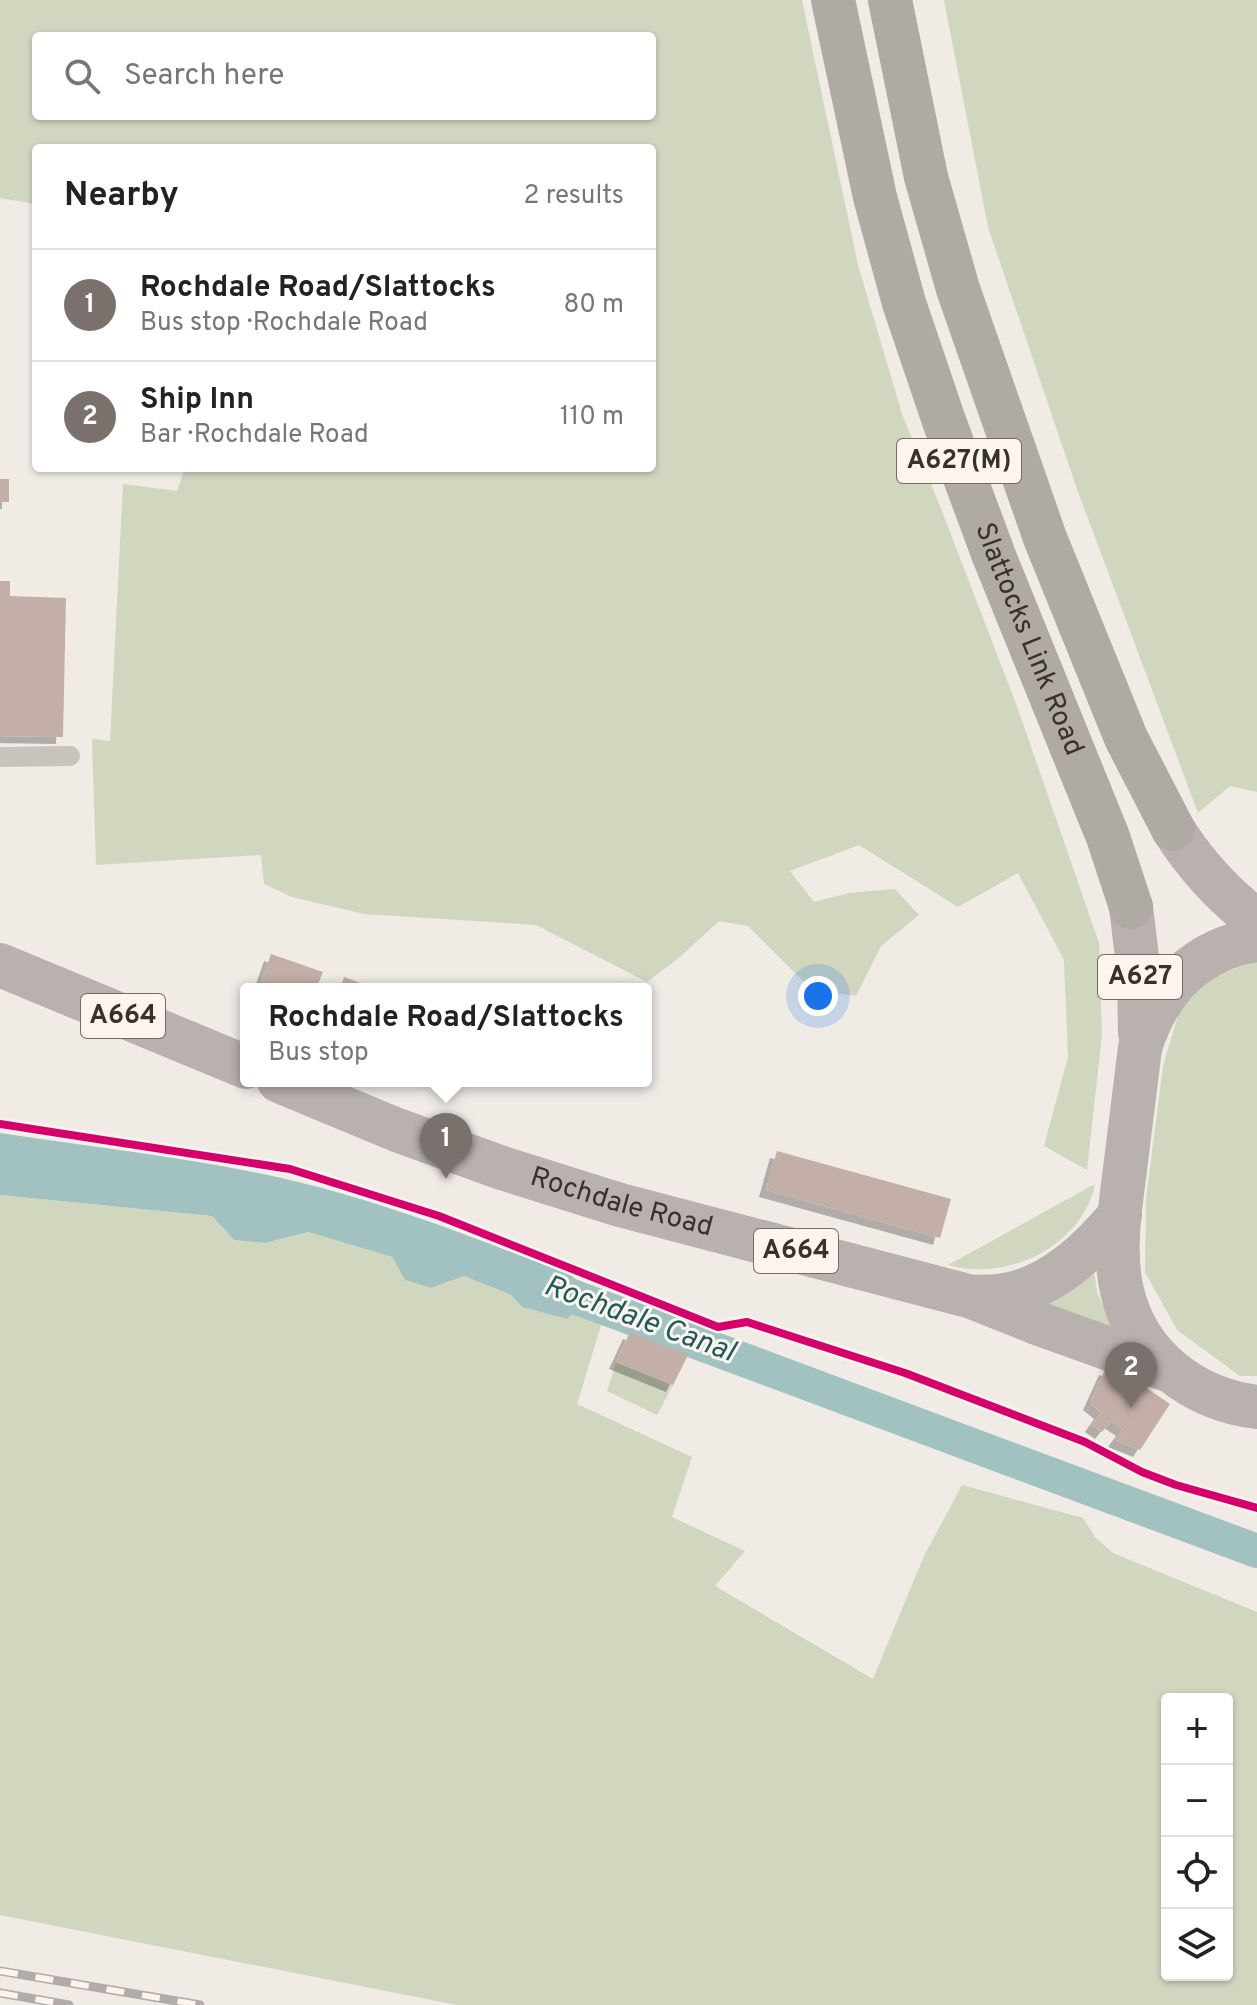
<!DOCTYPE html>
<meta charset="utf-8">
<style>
body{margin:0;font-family:Overpass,sans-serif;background:#f6f6f6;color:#222}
.controls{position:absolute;right:24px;bottom:24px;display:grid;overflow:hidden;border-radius:8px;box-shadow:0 2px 6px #0004}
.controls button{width:72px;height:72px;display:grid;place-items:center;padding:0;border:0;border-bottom:2px solid #e0e0e0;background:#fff;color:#222;font:40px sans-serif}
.you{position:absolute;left:818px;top:996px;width:28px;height:28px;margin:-20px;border:6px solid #fff;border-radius:50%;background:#1a73e8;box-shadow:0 0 0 12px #1a73e833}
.badge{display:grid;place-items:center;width:52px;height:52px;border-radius:50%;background:#7a716c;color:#fff;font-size:26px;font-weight:700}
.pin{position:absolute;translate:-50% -66px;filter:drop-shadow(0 2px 4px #0008)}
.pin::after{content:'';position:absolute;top:42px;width:28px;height:24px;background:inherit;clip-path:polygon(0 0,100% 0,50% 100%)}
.popup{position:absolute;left:240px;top:983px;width:412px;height:104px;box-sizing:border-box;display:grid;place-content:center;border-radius:8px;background:#fff;filter:drop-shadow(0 2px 6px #0005);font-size:26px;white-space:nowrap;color:#767676}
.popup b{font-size:30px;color:#222}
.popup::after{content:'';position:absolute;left:50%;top:100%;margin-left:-16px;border:16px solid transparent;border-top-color:#fff}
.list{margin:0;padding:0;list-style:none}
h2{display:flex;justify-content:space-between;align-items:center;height:104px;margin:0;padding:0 32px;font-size:34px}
h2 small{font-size:26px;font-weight:400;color:#767676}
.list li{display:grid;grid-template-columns:52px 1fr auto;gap:24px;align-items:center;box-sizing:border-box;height:112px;padding:0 32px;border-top:2px solid #e0e0e0}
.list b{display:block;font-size:30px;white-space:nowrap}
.list p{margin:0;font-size:26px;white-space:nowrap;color:#767676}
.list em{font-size:26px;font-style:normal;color:#767676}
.icon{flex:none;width:44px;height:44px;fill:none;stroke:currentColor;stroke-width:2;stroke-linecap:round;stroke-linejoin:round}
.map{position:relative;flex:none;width:1257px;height:2005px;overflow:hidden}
.search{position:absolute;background:#fff;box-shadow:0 2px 6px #0004;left:32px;top:32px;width:624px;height:88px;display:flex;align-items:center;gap:20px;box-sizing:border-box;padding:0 28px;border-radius:8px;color:#767676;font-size:30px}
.panel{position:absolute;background:#fff;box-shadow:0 2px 6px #0004;left:32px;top:144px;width:624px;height:328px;border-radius:8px}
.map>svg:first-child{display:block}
.green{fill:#d1d6bf;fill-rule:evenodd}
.water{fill:#a1c2c1}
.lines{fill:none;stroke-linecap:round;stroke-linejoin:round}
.canal{stroke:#a1c2c1;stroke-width:34}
.building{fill:#c3afa7;filter:url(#shadow)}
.service{stroke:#c9c3be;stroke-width:20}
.primary{stroke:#b8b1ad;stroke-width:44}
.motorway{stroke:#afaaa4;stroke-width:44}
.rail-casing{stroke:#b1aca8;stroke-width:9}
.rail{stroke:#fbf5ee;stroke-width:6;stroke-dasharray:18;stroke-linecap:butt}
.cycleway-casing{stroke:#fbf5ee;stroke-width:13}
.cycleway{stroke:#d6006c;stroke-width:8}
.labels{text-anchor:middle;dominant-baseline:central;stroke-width:6;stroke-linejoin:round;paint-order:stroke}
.shield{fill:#fbf5ee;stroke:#756b66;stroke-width:2}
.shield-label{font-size:26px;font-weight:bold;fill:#3b302b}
.street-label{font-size:28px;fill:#3b302b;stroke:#fbf5ee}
.water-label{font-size:30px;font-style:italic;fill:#1f5a5e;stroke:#fbf5ee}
</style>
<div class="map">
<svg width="1257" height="2005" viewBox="0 0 1257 2005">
<defs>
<filter id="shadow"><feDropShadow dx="-7" dy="7" stdDeviation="0" flood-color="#0004"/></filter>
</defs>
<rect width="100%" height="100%" fill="#f0ebe5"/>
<g class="green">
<path d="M 0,0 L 802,0 L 858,265 L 903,417 L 940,506 L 1018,709 L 1099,943 L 1102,1035 L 1087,1170 L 1044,1146 L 1068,1057 L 1064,960 L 1018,873 L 958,907 L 859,845 L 790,871 L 814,902 L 849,893 L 895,889 L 919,915 L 881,946 L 856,996 L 812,990 L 748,926 L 719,921 L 680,957 L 647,982 L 536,925 L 364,914 L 292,897 L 264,884 L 261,855 L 96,865 L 92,739 L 110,741 L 123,484 L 177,491 L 185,468 L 652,468 L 652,148 L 36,148 L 36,204 L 0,198 ZM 36,36 L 652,36 L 652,116 L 36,116 Z"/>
<polygon points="944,0 1257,0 1257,792 1230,786 1198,813 1077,489 988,227"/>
<polygon points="1257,961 1257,1376 1240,1376 1177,1330 1145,1272 1146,1199 1163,1066 1179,1012 1209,978"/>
<path d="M 1095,1184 C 1082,1247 1006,1282 948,1265 Z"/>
<path d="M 0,1195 L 212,1216 L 234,1240 L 265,1243 L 308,1232 L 392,1257 L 405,1280 L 431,1288 L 464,1276 L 511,1295 L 522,1307 L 567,1319 L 577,1310 L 603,1319 L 577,1404 L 692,1457 L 672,1517 L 745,1551 L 715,1586 L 873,1679 L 924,1556 L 962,1485 L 1083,1518 L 1095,1537 L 1113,1553 L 1257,1612 L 1257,2005 L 457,2005 L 0,1915 ZM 1167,1699 L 1227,1699 L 1227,1975 L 1167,1975 Z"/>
<polygon points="1093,1263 1097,1292 1112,1327 1032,1307"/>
<polygon points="616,1362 673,1385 657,1415 607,1391"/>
</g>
<path class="water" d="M 0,1133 C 106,1149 214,1160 318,1187 C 405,1210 488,1243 571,1275 L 590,1293 L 611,1299 L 603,1319 L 577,1310 L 567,1319 L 522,1307 L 511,1295 L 464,1276 L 431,1288 L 405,1280 L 392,1257 L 308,1232 L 265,1243 L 234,1240 L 212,1216 L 0,1195 Z"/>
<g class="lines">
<polyline class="canal" points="564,1293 1257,1551"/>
</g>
<g class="building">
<rect x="0" y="479" width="9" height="23"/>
<polygon points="0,581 10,581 10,596 66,598 63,737 0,736"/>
<polygon points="271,954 323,972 316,989 259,989"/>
<polygon points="344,977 377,989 340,989"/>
<polygon points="777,1151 951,1199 940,1238 766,1190"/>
<polygon points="630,1332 688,1355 673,1385 616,1362"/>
<polygon points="1106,1368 1127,1375 1170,1404 1140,1450 1115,1440 1123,1429 1111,1421 1102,1432 1092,1425 1101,1412 1090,1403"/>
</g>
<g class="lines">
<polyline class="service" points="0,757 70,756"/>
<g class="primary">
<path d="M 1173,829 C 1196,866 1222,894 1257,921"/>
<polyline points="1131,907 1139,974 1140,1033"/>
<path d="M 1257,940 C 1195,949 1158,990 1140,1048 C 1135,1088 1130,1129 1125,1169 C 1120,1209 1113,1252 1122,1291 C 1137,1357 1193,1399 1257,1407"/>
<polyline points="0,965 246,1067"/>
<path id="s1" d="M 279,1081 L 397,1130 L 502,1168 L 620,1205 L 972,1297 L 1037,1323 L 1168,1370"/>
<path d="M 972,1297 C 983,1296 994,1297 1004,1295 C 1052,1288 1090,1250 1120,1215"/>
</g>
<g class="motorway">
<path id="s2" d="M 833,0 L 875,197 L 904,303 L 944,421 L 994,556 L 1108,837 L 1131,907"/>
<polyline points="890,0 926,177 958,289 1045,538 1126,738 1173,829"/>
</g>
<defs>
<g id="rail">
<polyline points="0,1971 200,2005"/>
<polyline points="0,1993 69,2005"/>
</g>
</defs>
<use href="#rail" class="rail-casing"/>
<use href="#rail" class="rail"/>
<defs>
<polyline id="cycleway" points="0,1124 290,1169 439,1216 718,1327 747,1322 905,1373 1085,1442 1142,1472 1176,1485 1257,1508"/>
</defs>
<use href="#cycleway" class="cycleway-casing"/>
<use href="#cycleway" class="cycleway"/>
</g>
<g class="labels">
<g class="shield">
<rect x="897" y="439" width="124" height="44" rx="6"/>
<rect x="1098" y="955" width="84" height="44" rx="6"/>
<rect x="81" y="994" width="84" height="44" rx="6"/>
<rect x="754" y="1229" width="84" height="44" rx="6"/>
</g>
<g class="shield-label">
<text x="959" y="461">A627(M)</text>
<text x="1140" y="977">A627</text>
<text x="123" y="1016">A664</text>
<text x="796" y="1251">A664</text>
</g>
<g class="street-label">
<text stroke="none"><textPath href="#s2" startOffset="670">Slattocks Link Road</textPath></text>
<text stroke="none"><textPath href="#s1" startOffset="364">Rochdale Road</textPath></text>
</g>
<g class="water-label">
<text transform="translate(639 1320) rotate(20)">Rochdale Canal</text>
</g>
</g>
</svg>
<div class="controls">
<button>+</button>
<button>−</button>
<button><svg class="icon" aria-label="locate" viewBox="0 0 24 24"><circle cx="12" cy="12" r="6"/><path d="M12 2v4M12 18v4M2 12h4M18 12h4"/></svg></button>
<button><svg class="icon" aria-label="layers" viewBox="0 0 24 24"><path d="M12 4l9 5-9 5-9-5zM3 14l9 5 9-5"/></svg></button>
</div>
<div class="you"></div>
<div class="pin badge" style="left:446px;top:1179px">1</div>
<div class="popup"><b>Rochdale Road/Slattocks</b>Bus stop</div>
<div class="pin badge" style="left:1131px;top:1408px">2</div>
<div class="search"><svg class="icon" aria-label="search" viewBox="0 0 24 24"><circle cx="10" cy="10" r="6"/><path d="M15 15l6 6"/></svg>Search here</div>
<section class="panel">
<h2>Nearby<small>2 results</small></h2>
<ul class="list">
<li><span class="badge">1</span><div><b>Rochdale Road/Slattocks</b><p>Bus stop · Rochdale Road</p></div><em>80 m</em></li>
<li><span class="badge">2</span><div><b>Ship Inn</b><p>Bar · Rochdale Road</p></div><em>110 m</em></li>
</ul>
</section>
</div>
